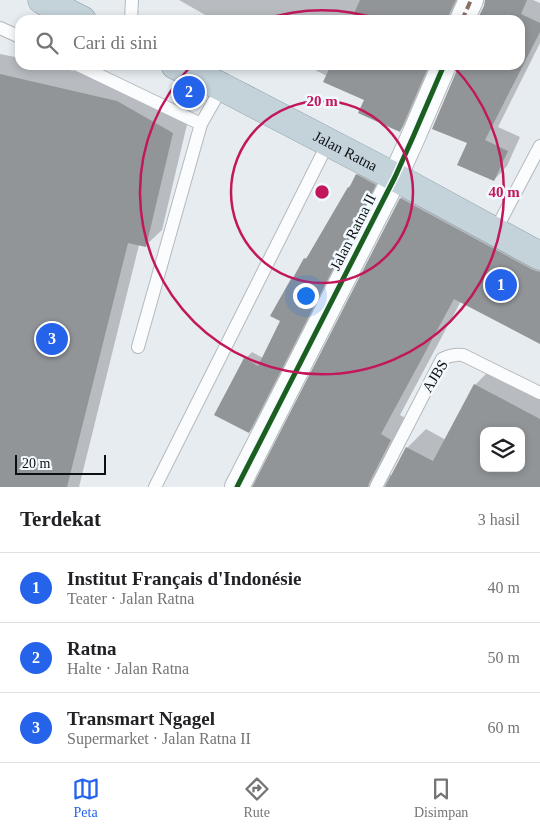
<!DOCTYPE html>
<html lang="id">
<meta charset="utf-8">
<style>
body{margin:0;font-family:Georgia,serif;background:#f6f6f6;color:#202124}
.controls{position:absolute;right:15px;bottom:15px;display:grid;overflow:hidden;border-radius:10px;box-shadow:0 2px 8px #0003}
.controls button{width:45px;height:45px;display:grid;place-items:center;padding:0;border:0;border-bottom:1px solid #e0e0e0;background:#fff;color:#202124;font:25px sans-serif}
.scale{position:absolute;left:15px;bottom:12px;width:91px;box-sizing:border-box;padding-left:5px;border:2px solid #0d1012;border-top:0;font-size:14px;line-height:18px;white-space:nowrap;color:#0d1012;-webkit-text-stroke:4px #f2faff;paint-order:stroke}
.you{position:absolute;left:305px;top:295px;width:18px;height:18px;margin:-12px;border:4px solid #fff;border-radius:50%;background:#1a73e8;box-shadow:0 0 0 8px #1a73e833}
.badge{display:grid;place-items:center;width:32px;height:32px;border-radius:50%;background:#2563eb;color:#fff;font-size:16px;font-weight:700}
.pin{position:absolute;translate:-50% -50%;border:2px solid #fff;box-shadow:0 1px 5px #0006}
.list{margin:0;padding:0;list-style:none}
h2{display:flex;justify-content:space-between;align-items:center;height:65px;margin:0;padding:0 20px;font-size:21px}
h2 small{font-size:16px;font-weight:400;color:#757577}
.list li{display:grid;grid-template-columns:32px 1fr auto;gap:15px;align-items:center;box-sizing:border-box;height:70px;padding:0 20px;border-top:1px solid #e0e0e0}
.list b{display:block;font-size:19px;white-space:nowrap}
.list p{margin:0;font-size:16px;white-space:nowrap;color:#757577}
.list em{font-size:16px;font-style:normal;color:#757577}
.icon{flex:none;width:28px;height:28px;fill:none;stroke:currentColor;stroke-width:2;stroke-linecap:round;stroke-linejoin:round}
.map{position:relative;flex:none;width:540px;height:487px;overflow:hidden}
.search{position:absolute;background:#fff;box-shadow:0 2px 8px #0003;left:15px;right:15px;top:15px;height:55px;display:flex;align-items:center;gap:12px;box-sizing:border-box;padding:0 18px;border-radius:15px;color:#757577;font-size:19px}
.sheet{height:275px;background:#fff}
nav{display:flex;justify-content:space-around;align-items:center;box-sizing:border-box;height:70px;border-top:1px solid #e0e0e0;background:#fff;font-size:14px;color:#757577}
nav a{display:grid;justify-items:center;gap:2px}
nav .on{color:#2563eb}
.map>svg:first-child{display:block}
.shadow{fill:#0003;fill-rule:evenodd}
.building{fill:#919597;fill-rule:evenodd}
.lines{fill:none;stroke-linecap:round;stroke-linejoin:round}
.lane-casing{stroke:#b4b9bc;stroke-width:14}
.street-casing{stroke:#b4b9bc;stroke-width:26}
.highway-casing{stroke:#8b9ca6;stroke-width:29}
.lane{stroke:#fbfcfd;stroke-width:12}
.street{stroke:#fbfcfd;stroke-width:24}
.highway{stroke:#c4d2da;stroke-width:28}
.quiet{stroke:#8d6e63;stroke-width:4;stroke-dasharray:8 4;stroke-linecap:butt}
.cycleway-casing{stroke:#f2faff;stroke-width:8}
.cycleway{stroke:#1b5e20;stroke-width:5}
.ring{fill:none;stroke:#c2185b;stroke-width:2.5}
.labels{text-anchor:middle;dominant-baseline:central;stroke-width:5;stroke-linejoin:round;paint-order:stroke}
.street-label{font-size:15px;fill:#0d1012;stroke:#f2faff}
.centre{fill:#c2185b;stroke:#f2faff;stroke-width:2.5}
.ring-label{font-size:15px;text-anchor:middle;font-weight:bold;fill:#c2185b;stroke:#f2faff;stroke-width:5;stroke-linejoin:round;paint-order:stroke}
</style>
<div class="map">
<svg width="540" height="487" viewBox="0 0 540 487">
<rect width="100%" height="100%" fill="#e6ecf0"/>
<g class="shadow">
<polygon points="179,0 462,0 473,20 214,20"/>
<polygon points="486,0 533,0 540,3 540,43 498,127 520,137 507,166 494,180 468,142 458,70 459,65 520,65 520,20 478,20 485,6"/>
<polygon points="0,54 20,58 20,65 48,65 134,85 189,116 162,230 145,246 139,245 79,487 0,487"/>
<polygon points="305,65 436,65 413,117 400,130 366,99 327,76"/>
<polygon points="364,168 382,177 256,425 249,432 245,359 252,352 263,358 282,321 293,278 297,273 305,259 310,254 348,188 352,184 357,175"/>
<path d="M 420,179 L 540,245 L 540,343 L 461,301 L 400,415 L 409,420 L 386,468 L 391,475 L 392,476 L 407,448 L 426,429 L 446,440 L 475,385 L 494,366 L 540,390 L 540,487 L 254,487 L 401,198 ZM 484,431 L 521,431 L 521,468 L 484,468 Z"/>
</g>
<g class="building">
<polygon points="360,0 456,0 449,14 448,20 351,20"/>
<polygon points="485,0 527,0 521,14 540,23 540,32 485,140 508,151 494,181 457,165 467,143 432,129 457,70 457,65 520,65 520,20 477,20 484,6"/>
<polygon points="331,65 429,65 400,132 358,113 364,100 323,82"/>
<polygon points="0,74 117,101 173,133 146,247 128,243 67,487 0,487"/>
<polygon points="356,174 376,185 249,433 214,415 244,358 258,366 280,321 270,316 292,277 293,278 304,258 306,259 348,187 349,188"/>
<polygon points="400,198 533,270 540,272 540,344 454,299 381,434 391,440 369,483 368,487 252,487"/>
<path d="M 474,384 L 540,419 L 540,487 L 385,487 L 406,447 L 433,461 ZM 484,431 L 521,431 L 521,468 L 484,468 Z"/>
</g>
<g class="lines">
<defs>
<g id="lane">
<polyline points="131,20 132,0"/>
<polyline points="0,28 20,37"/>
<polyline points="78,65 201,124"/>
<polyline points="495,231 540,146"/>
<polyline points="138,347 201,124 222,87"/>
<polyline points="155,487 328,143"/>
<path d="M 376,487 L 442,359 C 450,355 455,354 463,355 L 540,393"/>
</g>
<g id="street">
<polyline points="462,20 471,0"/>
<polyline points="237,487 395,177 413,137 444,65"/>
</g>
<g id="highway">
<polyline points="42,0 82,20"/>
<path id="s1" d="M 175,65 L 222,87 L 395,177 L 540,256"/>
</g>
</defs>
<use href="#lane" class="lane-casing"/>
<use href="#street" class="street-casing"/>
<use href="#highway" class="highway-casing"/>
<use href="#lane" class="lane"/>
<use href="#street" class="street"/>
<use href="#highway" class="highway"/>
<polyline class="quiet" points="462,20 471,0"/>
<defs>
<polyline id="cycleway" points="237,487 395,177 413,137 444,65"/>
</defs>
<use href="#cycleway" class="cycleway-casing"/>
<use href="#cycleway" class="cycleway"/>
</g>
<g class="ring">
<circle cx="322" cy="192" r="91"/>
<path d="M263 20A182 182 0 0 1 381 20M453 66A182 182 0 1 1 191 66"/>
</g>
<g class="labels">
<g class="street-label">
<text stroke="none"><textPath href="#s1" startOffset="191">Jalan Ratna</textPath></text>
<text transform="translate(353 232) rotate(-63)">Jalan Ratna II</text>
<text transform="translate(435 376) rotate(-58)">AJBS</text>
</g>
</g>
<circle cx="322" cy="192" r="8" class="centre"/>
<g class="ring-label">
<text x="322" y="106">20 m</text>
<text x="504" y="197">40 m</text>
</g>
</svg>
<div class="controls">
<button><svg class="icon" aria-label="layers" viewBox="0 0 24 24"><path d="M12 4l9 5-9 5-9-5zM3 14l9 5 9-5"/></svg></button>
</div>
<div class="scale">20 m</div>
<div class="you"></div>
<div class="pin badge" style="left:501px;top:285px">1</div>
<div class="pin badge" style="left:189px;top:92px">2</div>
<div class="pin badge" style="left:52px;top:339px">3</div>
<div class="search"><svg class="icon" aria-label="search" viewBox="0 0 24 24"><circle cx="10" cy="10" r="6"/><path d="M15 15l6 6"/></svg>Cari di sini</div>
</div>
<section class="sheet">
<h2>Terdekat<small>3 hasil</small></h2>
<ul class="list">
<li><span class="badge">1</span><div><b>Institut Français d'Indonésie</b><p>Teater · Jalan Ratna</p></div><em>40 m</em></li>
<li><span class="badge">2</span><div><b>Ratna</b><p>Halte · Jalan Ratna</p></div><em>50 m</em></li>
<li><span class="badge">3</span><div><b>Transmart Ngagel</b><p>Supermarket · Jalan Ratna II</p></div><em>60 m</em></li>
</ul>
</section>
<nav>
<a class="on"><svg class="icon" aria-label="map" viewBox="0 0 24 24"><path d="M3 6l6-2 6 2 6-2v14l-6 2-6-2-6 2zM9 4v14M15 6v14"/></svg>Peta</a>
<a><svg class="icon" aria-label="directions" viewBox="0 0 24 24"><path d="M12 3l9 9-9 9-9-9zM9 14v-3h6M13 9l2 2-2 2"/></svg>Rute</a>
<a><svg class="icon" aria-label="saved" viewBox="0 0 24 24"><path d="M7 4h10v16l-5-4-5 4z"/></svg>Disimpan</a>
</nav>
